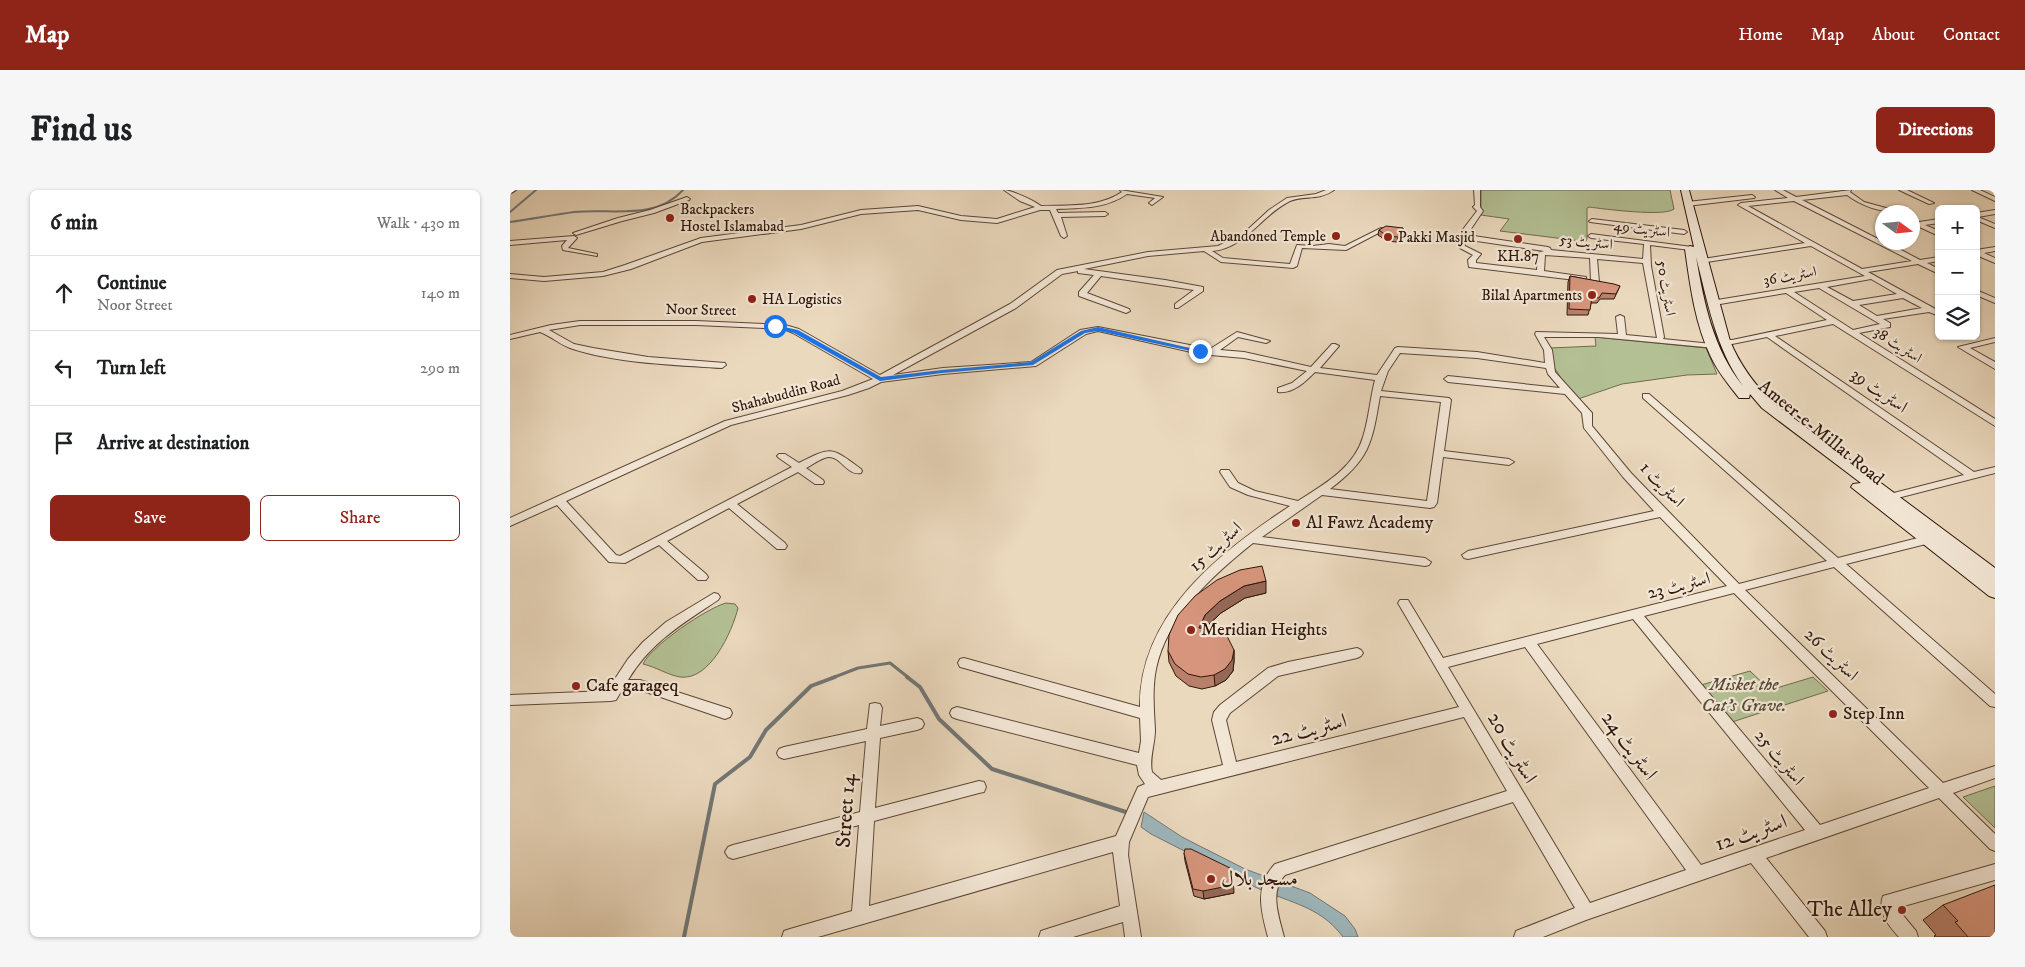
<!DOCTYPE html>
<meta charset="utf-8">
<style>
body{margin:0;font-family:"IM FELL DW Pica",Amiri,serif;background:#f6f6f6;color:#202124}
.controls{position:absolute;right:15px;top:15px;display:grid;overflow:hidden;border-radius:8px;box-shadow:0 1px 4px #0004}
.controls button{width:45px;height:45px;display:grid;place-items:center;padding:0;border:0;border-bottom:1px solid #e0e0e0;background:#fff;color:#202124;font:25px sans-serif}
.compass{position:absolute;left:1365px;top:15px;width:45px;height:45px;border-radius:50%;background:#fff;box-shadow:0 1px 4px #0004;rotate:105deg}
.stop{position:absolute;width:15px;height:15px;margin:-11px;border:4px solid #1a73e8;border-radius:50%;background:#fff}
.stop.end{background:#1a73e8;border-color:#fff;box-shadow:0 1px 5px #0008}
.list{margin:0;padding:0;list-style:none}
h2{display:flex;justify-content:space-between;align-items:center;height:65px;margin:0;padding:0 20px;font-size:21px}
h2 small{font-size:16px;font-weight:400;color:#757577}
.list li{display:grid;grid-template-columns:32px 1fr auto;gap:15px;align-items:center;box-sizing:border-box;height:75px;padding:0 20px;border-top:1px solid #e0e0e0}
.list b{display:block;font-size:19px;white-space:nowrap}
.list p{margin:0;font-size:16px;white-space:nowrap;color:#757577}
.list em{font-size:16px;font-style:normal;color:#757577}
.actions{display:flex;gap:10px;padding:15px 20px}
.actions a{flex:1;padding:11px 0;border:1px solid #8f2418;border-radius:8px;text-align:center;font-size:18px;color:#8f2418}
.actions .main{background:#8f2418;color:#fff}
.icon{flex:none;width:28px;height:28px;fill:none;stroke:currentColor;stroke-width:2;stroke-linecap:round;stroke-linejoin:round}
.map{position:relative;flex:none;width:1485px;height:747px;overflow:hidden;border-radius:8px}
header{display:flex;align-items:center;gap:30px;box-sizing:border-box;height:70px;padding:0 25px;background:#8f2418;color:#fff}
header strong{font-size:24px}
nav{display:flex;gap:28px;margin-inline-start:auto;font-size:18px}
.intro{display:flex;align-items:center;justify-content:space-between;box-sizing:border-box;height:120px;padding:0 30px}
h1{margin:0;font-size:35px}
.button{padding:12px 22px;border-radius:8px;background:#8f2418;color:#fff;font-size:18px;font-weight:700}
main{display:flex;gap:30px;padding:0 30px}
aside{flex:1;background:#fff;border-radius:8px;box-shadow:0 1px 4px #0004}
.map>svg:first-child{display:block}
.green{fill:#b3c094;stroke:#716b4e}
.water{fill:#9eb7bd;stroke:#727775}
.lines{fill:none;stroke-linecap:round;stroke-linejoin:round}
.stream-far2{stroke:#727775;stroke-width:2}
.stream-far1{stroke:#727775;stroke-width:3}
.stream{stroke:#727775;stroke-width:4}
.minor-casing{stroke:#5e4736;stroke-width:2}
.secondary-casing{stroke:#2f1609;stroke-width:2}
.primary-casing{stroke:#2f1609;stroke-width:2}
.minor{fill:#f2e6d5;fill-rule:evenodd}
.secondary{fill:#f2e6d5;fill-rule:evenodd}
.primary{fill:#ebd9be;fill-rule:evenodd}
.wall{fill:#b8806b;stroke:#2f1609}
.shaded-wall{fill:#966857;stroke:#2f1609}
.building{fill:#d6957c;stroke:#2f1609}
.route{fill:#1a73e8}
.poi-dot{fill:#8f2418;stroke:#f2e6d5;stroke-width:2}
.labels{text-anchor:middle;dominant-baseline:central;stroke-width:4.5;stroke-linejoin:round;paint-order:stroke}
.far-poi-label{font-size:15px;fill:#2f1609;stroke:#f2e6d5;text-anchor:start}
.far-street-label{font-size:15px;fill:#2f1609;stroke:#f2e6d5}
.street-label{font-size:18px;fill:#2f1609;stroke:#f2e6d5}
.poi-label{font-size:18px;fill:#2f1609;stroke:#f2e6d5;text-anchor:start}
.park-label{font-size:18px;font-style:italic;fill:#574933;stroke:#f2e6d5}
.near-street-label{font-size:21px;fill:#2f1609;stroke:#f2e6d5}
.near-poi-label{font-size:21px;fill:#2f1609;stroke:#f2e6d5;text-anchor:start}
</style>
<header>
<strong>Map</strong>
<nav><a>Home</a><a>Map</a><a>About</a><a>Contact</a></nav>
</header>
<div class="intro"><h1>Find us</h1><a class="button">Directions</a></div>
<main>
<aside>
<h2>6 min<small>Walk · 430 m</small></h2>
<ul class="list">
<li><svg class="icon" aria-label="ahead" viewBox="0 0 24 24"><path d="M12 20V5M6 11l6-6 6 6"/></svg><div><b>Continue</b><p>Noor Street</p></div><em>140 m</em></li>
<li><svg class="icon" aria-label="left" viewBox="0 0 24 24"><path d="M17 20v-9H6M10 6l-5 5 5 5"/></svg><div><b>Turn left</b></div><em>290 m</em></li>
<li><svg class="icon" aria-label="arrive" viewBox="0 0 24 24"><path d="M6 21V4h12l-3 4 3 4H6"/></svg><div><b>Arrive at destination</b></div></li>
</ul>
<div class="actions"><a class="main">Save</a><a>Share</a></div>
</aside>
<div class="map">
<svg width="1485" height="747" viewBox="0 0 1485 747">
<rect width="100%" height="100%" fill="#ebd9be"/>
<filter id="stains"><feTurbulence type="fractalNoise" baseFrequency=".004" numOctaves="4"/><feColorMatrix values="0 0 0 0 .2 0 0 0 0 .09 0 0 0 0 .02 0 0 0 .5 -.17"/></filter>
<radialGradient id="worn" r=".72"><stop offset=".6" stop-color="#630" stop-opacity="0"/><stop offset="1" stop-color="#630" stop-opacity=".3"/></radialGradient>
<g class="green">
<path d="M 971,0 L 1160,0 L 1164,19 C 1155,27 1094,19 1079,17 L 1077,18 L 1077,49 L 1076,51 L 1071,51 L 990,41 L 999,29 L 971,25 Z"/>
<polygon points="1085,147 1196,158 1207,184 1177,185 1112,194 1065,210 1040,171 1040,158 1086,156"/>
<path d="M 216,413 L 225,414 L 228,418 C 222,442 200,491 170,487 C 158,485 146,477 133,474 C 141,456 197,418 216,413 Z"/>
<polygon points="1240,481 1260,500 1303,487 1318,501 1222,532 1191,495"/>
<polygon points="1485,596 1485,638 1453,607"/>
</g>
<path class="water" d="M 634,622 L 672,647 L 735,679 L 800,703 L 835,726 L 845,739 L 848,747 L 833,747 C 809,714 774,712 741,695 C 708,678 674,661 641,644 L 631,637 Z"/>
<g class="lines">
<g class="stream-far2">
<polyline points="0,22 26,0"/>
<path d="M 0,32 C 21,29 43,25 64,22 C 101,18 145,31 173,0"/>
</g>
<polyline class="stream-far1" points="322,488 348,478 380,473 399,488"/>
<g class="stream">
<polyline points="397,487 410,497 429,529 482,579 619,623"/>
<polyline points="174,747 205,594 240,567 256,540 301,496 325,487"/>
</g>
<defs>
<g id="minor">
<path d="M 494,0 C 501,0 525,11 531,16 C 559,15 588,18 612,2 L 610,0 L 653,7 L 642,15 L 639,13 L 645,8 L 617,4 C 595,19 572,18 546,19 L 548,23 L 595,22 L 598,24 L 595,26 L 551,27 L 557,46 L 554,48 L 551,46 L 540,20 L 530,20 L 487,33 L 451,30 L 408,20 L 351,24 L 291,39 L 192,52 L 121,79 L 93,86 L 34,91 L 0,88 L 0,84 L 34,87 L 93,82 L 115,75 L 191,48 L 291,35 L 351,20 L 408,16 L 451,26 L 487,29 L 525,17 L 510,11 Z"/>
<path d="M 816,0 L 824,0 C 809,11 794,5 780,11 C 751,25 736,58 702,61 L 713,68 L 780,74 L 787,55 L 803,56 L 819,54 L 835,56 L 871,38 L 876,39 L 836,60 L 792,58 L 787,76 L 783,78 L 711,72 L 694,61 L 638,66 L 574,79 L 655,90 L 693,97 L 693,101 L 668,118 L 665,118 L 665,114 L 684,100 L 591,86 L 577,103 L 619,119 L 620,121 L 616,123 L 569,106 L 569,102 L 584,85 L 568,83 L 568,81 L 552,84 L 506,118 L 383,185 L 433,178 L 521,172 L 570,140 L 588,137 L 700,159 L 727,142 L 760,151 L 756,153 L 728,147 L 710,160 L 734,162 L 801,177 L 822,154 L 825,154 L 829,156 L 810,178 L 867,185 L 885,158 L 888,157 L 967,162 L 1035,173 L 1034,160 L 1025,144 L 1026,142 L 1108,144 L 1106,127 L 1110,125 L 1114,127 L 1116,145 L 1147,148 L 1133,73 L 1087,69 L 1089,92 L 1085,94 L 1081,92 L 1080,68 L 1035,65 L 1034,81 L 1076,87 L 1076,91 L 1073,91 L 959,77 L 958,70 L 963,65 L 950,58 L 945,48 L 950,46 L 951,42 L 967,21 L 963,17 L 965,15 L 964,0 L 970,0 L 970,17 L 973,21 L 957,45 L 1038,57 L 1040,58 L 1041,60 L 1133,69 L 1134,54 L 1081,48 L 1078,46 L 1081,44 L 1182,57 L 1183,58 L 1180,60 L 1140,55 L 1141,76 L 1154,147 L 1153,149 L 1202,154 L 1205,154 L 1205,158 L 1089,147 L 1034,147 L 1042,160 L 1045,182 L 1082,223 L 1082,236 L 1121,283 L 1229,394 L 1317,371 L 1133,208 L 1133,204 L 1139,204 L 1328,368 L 1416,346 L 1420,347 L 1421,350 L 1420,353 L 1336,374 L 1485,504 L 1485,517 L 1480,516 L 1324,377 L 1235,400 L 1433,593 L 1485,576 L 1485,588 L 1443,603 L 1485,644 L 1485,661 L 1480,659 L 1429,608 L 1256,668 L 1315,741 L 1317,747 L 1299,747 L 1241,673 L 1076,730 L 1033,747 L 1004,747 L 1006,741 L 1065,718 L 1003,612 L 775,685 C 759,702 769,727 774,747 L 758,747 C 751,721 744,696 765,674 L 997,601 L 954,527 L 638,607 L 619,652 L 618,665 L 631,747 L 615,747 L 613,732 L 563,747 L 529,747 L 531,741 L 537,739 L 610,716 L 603,662 L 308,747 L 272,747 L 274,741 L 280,739 L 342,721 L 349,635 L 223,669 L 218,667 L 215,662 L 218,657 L 223,655 L 350,622 L 356,551 L 274,569 L 269,567 L 267,563 L 269,559 L 274,557 L 357,539 L 360,514 L 365,513 L 370,514 L 372,518 L 370,536 L 407,528 L 412,530 L 414,534 L 412,538 L 407,540 L 370,548 L 365,618 L 469,591 L 474,592 L 476,597 L 474,602 L 469,603 L 364,631 L 359,716 L 606,646 L 628,597 L 635,594 L 629,585 L 627,575 L 447,529 L 442,527 L 440,523 L 442,519 L 447,517 L 629,563 L 631,551 L 630,528 L 454,478 L 450,477 L 448,473 L 450,469 L 454,468 L 630,517 C 629,425 710,362 780,316 L 738,305 L 720,297 L 710,282 L 711,280 L 719,280 L 728,293 L 745,301 L 788,311 C 813,295 844,278 853,247 C 859,228 860,209 865,190 L 805,182 C 795,192 783,204 768,202 L 768,198 L 782,193 L 797,181 L 734,168 L 690,164 L 588,141 L 576,144 L 526,176 L 433,184 L 371,192 L 359,198 L 338,205 L 221,235 L 56,311 L 106,365 L 110,366 L 282,277 L 269,268 L 267,266 L 269,264 L 275,264 L 289,273 C 322,256 321,257 351,279 L 352,281 L 351,283 C 337,286 331,266 318,267 C 311,268 302,275 296,278 L 313,290 L 314,292 L 313,294 L 305,294 L 288,282 L 227,314 L 275,353 L 277,356 L 275,359 L 267,359 L 219,318 L 157,351 L 196,384 L 198,387 L 196,390 L 188,390 L 149,355 L 115,373 L 99,372 L 47,315 L 0,336 L 0,328 L 215,231 L 332,201 L 363,189 L 283,143 L 274,139 L 186,135 L 70,135 L 39,140 L 64,154 L 83,158 L 138,167 L 215,173 L 216,175 L 212,178 C 166,175 103,173 60,158 C 49,154 41,146 30,142 L 0,149 L 0,145 L 41,135 L 70,131 L 186,131 L 275,135 L 289,139 L 370,185 L 500,114 L 547,80 L 638,62 L 708,56 L 734,43 L 759,20 L 777,8 L 806,4 ZM 952,49 L 953,49 L 1034,61 L 1028,63 L 1027,80 L 966,73 L 966,70 L 971,64 L 955,56 ZM 890,163 L 967,168 L 1036,178 L 1038,184 L 1050,198 L 938,186 L 934,189 L 938,192 L 1055,204 L 1072,223 L 1074,238 L 1113,287 L 1144,321 L 958,361 L 952,365 L 954,368 L 958,369 L 1150,327 L 1217,396 L 933,468 L 898,410 L 890,410 L 888,413 L 949,517 L 726,572 L 716,530 L 720,523 L 768,486 L 847,468 L 851,466 L 853,463 L 851,460 L 847,458 L 778,472 L 758,478 L 710,515 L 704,522 L 702,530 L 713,575 L 651,590 L 642,582 C 639,569 645,554 645,540 C 644,519 642,499 646,479 C 657,426 703,385 743,353 L 915,376 L 919,375 L 921,372 L 915,368 L 752,347 L 812,305 L 920,318 L 924,317 L 927,313 L 933,267 L 999,275 L 1004,272 L 999,269 L 934,261 L 941,210 L 939,208 L 871,201 L 878,181 ZM 870,206 L 931,212 L 917,311 L 820,299 C 860,269 862,253 870,206 ZM 1224,403 L 1419,598 L 1310,635 L 1134,426 ZM 1123,429 L 1295,640 L 1191,675 L 1027,454 ZM 1015,457 L 1176,680 L 1080,713 L 938,477 Z"/>
<path d="M 1265,0 L 1273,0 L 1286,7 L 1341,0 L 1340,2 L 1354,12 L 1387,21 L 1388,22 C 1369,22 1352,16 1337,5 L 1292,10 L 1372,51 L 1372,52 L 1376,52 L 1410,70 L 1429,67 L 1429,71 L 1417,73 L 1429,79 L 1429,84 L 1408,74 L 1358,82 L 1429,121 L 1429,126 L 1419,122 L 1373,129 L 1380,133 L 1380,137 L 1349,143 L 1485,229 L 1485,236 L 1323,134 L 1265,146 L 1464,282 L 1485,277 L 1485,283 L 1372,312 L 1368,311 L 1367,309 L 1368,307 L 1454,285 L 1257,147 L 1222,154 L 1211,153 L 1211,149 L 1222,150 L 1317,130 L 1276,103 L 1204,115 L 1201,115 L 1201,111 L 1355,86 L 1301,56 L 1190,73 L 1189,71 L 1193,69 L 1295,53 L 1228,15 L 1231,13 L 1278,8 ZM 1284,11 L 1402,71 L 1352,79 L 1238,16 ZM 1361,89 L 1387,104 L 1343,111 L 1317,97 ZM 1309,98 L 1370,134 L 1343,140 L 1284,102 ZM 1393,108 L 1412,118 L 1367,126 L 1349,115 Z"/>
<polygon points="1389,0 1397,0 1424,13 1419,14"/>
<polygon points="1462,0 1470,0 1485,7 1485,11"/>
<polygon points="1242,5 1245,7 1244,8 1177,16 1174,14 1177,12"/>
<polygon points="177,7 180,9 179,10 144,23 112,31 66,45 63,43 108,28 140,20"/>
<polygon points="1485,20 1485,24 1468,27 1485,34 1485,38 1466,30 1466,23"/>
<polygon points="1082,29 1174,40 1177,42 1174,44 1080,32 1079,31"/>
<polygon points="1402,29 1409,32 1429,29 1429,33 1415,35 1429,41 1429,46 1405,35 1402,34"/>
<polygon points="64,46 67,48 58,58 87,64 87,66 53,60 52,56 57,50 0,55 0,51"/>
<polygon points="1485,57 1485,61 1474,63 1485,68 1485,73 1466,65 1466,60"/>
<polygon points="1466,100 1485,108 1485,113 1466,105"/>
<polygon points="1485,148 1485,152 1460,158 1485,172 1485,179 1448,157"/>
<path d="M 204,403 L 208,404 L 210,407 L 208,410 C 172,434 141,452 118,490 L 130,490 L 220,519 L 222,523 L 220,527 L 215,529 L 130,500 L 112,500 L 106,510 L 101,511 L 0,515 L 0,505 L 97,501 L 118,469 L 133,452 L 156,432 Z"/>
<path d="M 1485,674 L 1485,690 L 1387,718 L 1406,741 L 1408,747 L 1389,747 C 1379,736 1367,722 1373,706 Z"/>
</g>
<path id="secondary" d="M 1171,0 L 1179,0 L 1220,151 C 1230,175 1244,194 1262,212 L 1485,378 L 1485,408 L 1479,406 L 1341,297 L 1343,294 L 1351,293 L 1252,218 L 1240,204 L 1239,208 L 1229,208 C 1219,195 1208,182 1201,167 C 1185,134 1180,95 1175,59 L 1180,56 L 1184,57 ZM 1186,67 C 1198,112 1205,157 1233,196 C 1203,159 1194,113 1186,67 Z"/>
<polygon id="primary" points="0,0 6,0 0,4"/>
</defs>
<use href="#minor" class="minor-casing"/>
<use href="#secondary" class="secondary-casing"/>
<use href="#primary" class="primary-casing"/>
<use href="#minor" class="minor"/>
<use href="#secondary" class="secondary"/>
<use href="#primary" class="primary"/>
</g>
<g class="wall">
<polygon points="893,38 892,43 887,52 877,51 868,45 869,40"/>
<polygon points="1060,86 1110,96 1104,109 1090,109 1087,113 1081,113 1078,125 1057,125 1058,92"/>
<polygon points="730,380 756,403 735,408 711,423 696,437 695,439 724,460 724,471 723,481 716,490 705,496 692,499 679,496 666,486 659,472 658,461"/>
<polygon points="674,663 724,703 694,709 684,706 675,671"/>
<polygon points="1433,715 1485,747 1425,747 1424,746 1426,745 1413,730"/>
</g>
<g class="shaded-wall">
<polygon points="893,38 892,43 887,52 888,47"/>
<polygon points="756,391 756,403 735,408 711,423 696,437 690,449 689,438 695,425 710,411 734,396"/>
<polygon points="724,460 724,471 723,481 716,490 705,496 704,485"/>
<polygon points="723,684 724,703 694,709 693,701"/>
</g>
<g class="building">
<polygon points="876,36 893,38 888,47 877,46 869,40"/>
<polygon points="1060,86 1104,94 1110,96 1106,104 1092,103 1089,108 1082,107 1080,120 1059,119"/>
<polygon points="752,376 756,391 734,396 710,411 695,425 689,438 707,440 717,446 724,460 722,470 715,479 704,485 691,487 678,484 665,474 658,461 659,445 668,425 685,406 707,390 730,380"/>
<polygon points="675,659 681,659 720,678 723,684 723,695 693,701 683,699 674,663"/>
<polygon points="1485,695 1485,747 1458,747 1445,732 1448,731 1433,715"/>
</g>
<polygon class="route" points="265,135 288,140 371,187 432,180 521,172 571,141 588,137 693,161 690,163 588,141 575,143 523,175 432,183 370,191 284,143 263,138"/>
<g class="poi-dot">
<circle cx="160" cy="28" r="5"/>
<circle cx="826" cy="46" r="5"/>
<circle cx="878" cy="47" r="5"/>
<circle cx="1008" cy="49" r="5"/>
<circle cx="1082" cy="105" r="5"/>
<circle cx="242" cy="109" r="5"/>
<circle cx="786" cy="333" r="5"/>
<circle cx="681" cy="440" r="5"/>
<circle cx="66" cy="496" r="5"/>
<circle cx="1323" cy="524" r="5"/>
<circle cx="701" cy="689" r="5"/>
<circle cx="1392" cy="720" r="5"/>
</g>
<g class="labels">
<g class="far-poi-label">
<text x="170" y="19">Backpackers<tspan x="170" dy="17">Hostel Islamabad</tspan></text>
<text x="816" y="46" text-anchor="end">Abandoned Temple</text>
<text x="888" y="47">Pakki Masjid</text>
<text x="1008" y="66" text-anchor="middle">KH.87</text>
<text x="1072" y="105" text-anchor="end">Bilal Apartments</text>
<text x="252" y="109">HA Logistics</text>
</g>
<g class="far-street-label">
<text transform="translate(1132 39) rotate(7)">اسٹریٹ 49</text>
<text transform="translate(1076 52) rotate(6)">اسٹریٹ 53</text>
<text transform="translate(1280 86) rotate(-10)">اسٹریٹ 36</text>
<text transform="translate(1156 98) rotate(81)">اسٹریٹ 50</text>
<text transform="translate(191 120) rotate(1)">Noor Street</text>
<text transform="translate(1388 155) rotate(33)">اسٹریٹ 38</text>
<text transform="translate(276 204) rotate(-15)">Shahabuddin Road</text>
</g>
<g class="street-label">
<text transform="translate(1369 201) rotate(35)">اسٹریٹ 39</text>
<text transform="translate(1311 243) rotate(39)">Ameer-e-Millat Road</text>
<text transform="translate(1152 295) rotate(46)">اسٹریٹ 1</text>
<text transform="translate(706 357) rotate(-42)">اسٹریٹ 15</text>
<text transform="translate(1169 396) rotate(-14)">اسٹریٹ 23</text>
<text transform="translate(1321 465) rotate(44)">اسٹریٹ 26</text>
<text transform="translate(1269 568) rotate(50)">اسٹریٹ 25</text>
</g>
<g class="poi-label">
<text x="796" y="333">Al Fawz Academy</text>
<text x="691" y="440">Meridian Heights</text>
<text x="76" y="496">Cafe garageq</text>
<text x="1333" y="524">Step Inn</text>
</g>
<g class="park-label">
<text x="1234" y="495">Misket the<tspan x="1234" dy="21">Cat's Grave.</tspan></text>
</g>
<g class="near-street-label">
<text transform="translate(799 540) rotate(-14)">اسٹریٹ 22</text>
<text transform="translate(1119 556) rotate(54)">اسٹریٹ 24</text>
<text transform="translate(1002 558) rotate(60)">اسٹریٹ 20</text>
<text transform="translate(336 621) rotate(-86)">Street 14</text>
<text transform="translate(1241 643) rotate(-19)">اسٹریٹ 12</text>
</g>
<g class="near-poi-label">
<text x="711" y="689">مسجد بلال</text>
<text x="1382" y="720" text-anchor="end">The Alley</text>
</g>
</g>
<rect width="100%" height="100%" filter="url(#stains)"/>
<rect width="100%" height="100%" fill="url(#worn)"/>
</svg>
<div class="controls">
<button>+</button>
<button>−</button>
<button><svg class="icon" aria-label="layers" viewBox="0 0 24 24"><path d="M12 4l9 5-9 5-9-5zM3 14l9 5 9-5"/></svg></button>
</div>
<svg class="compass" viewBox="-18 -18 36 36"><path d="M0-13l5 13h-10z" fill="#e53935"/><path d="M0 13l5-13h-10z" fill="#757577"/></svg>
<div class="stop" style="left:265px;top:136px"></div>
<div class="stop end" style="left:690px;top:161px"></div>
</div>
</main>
